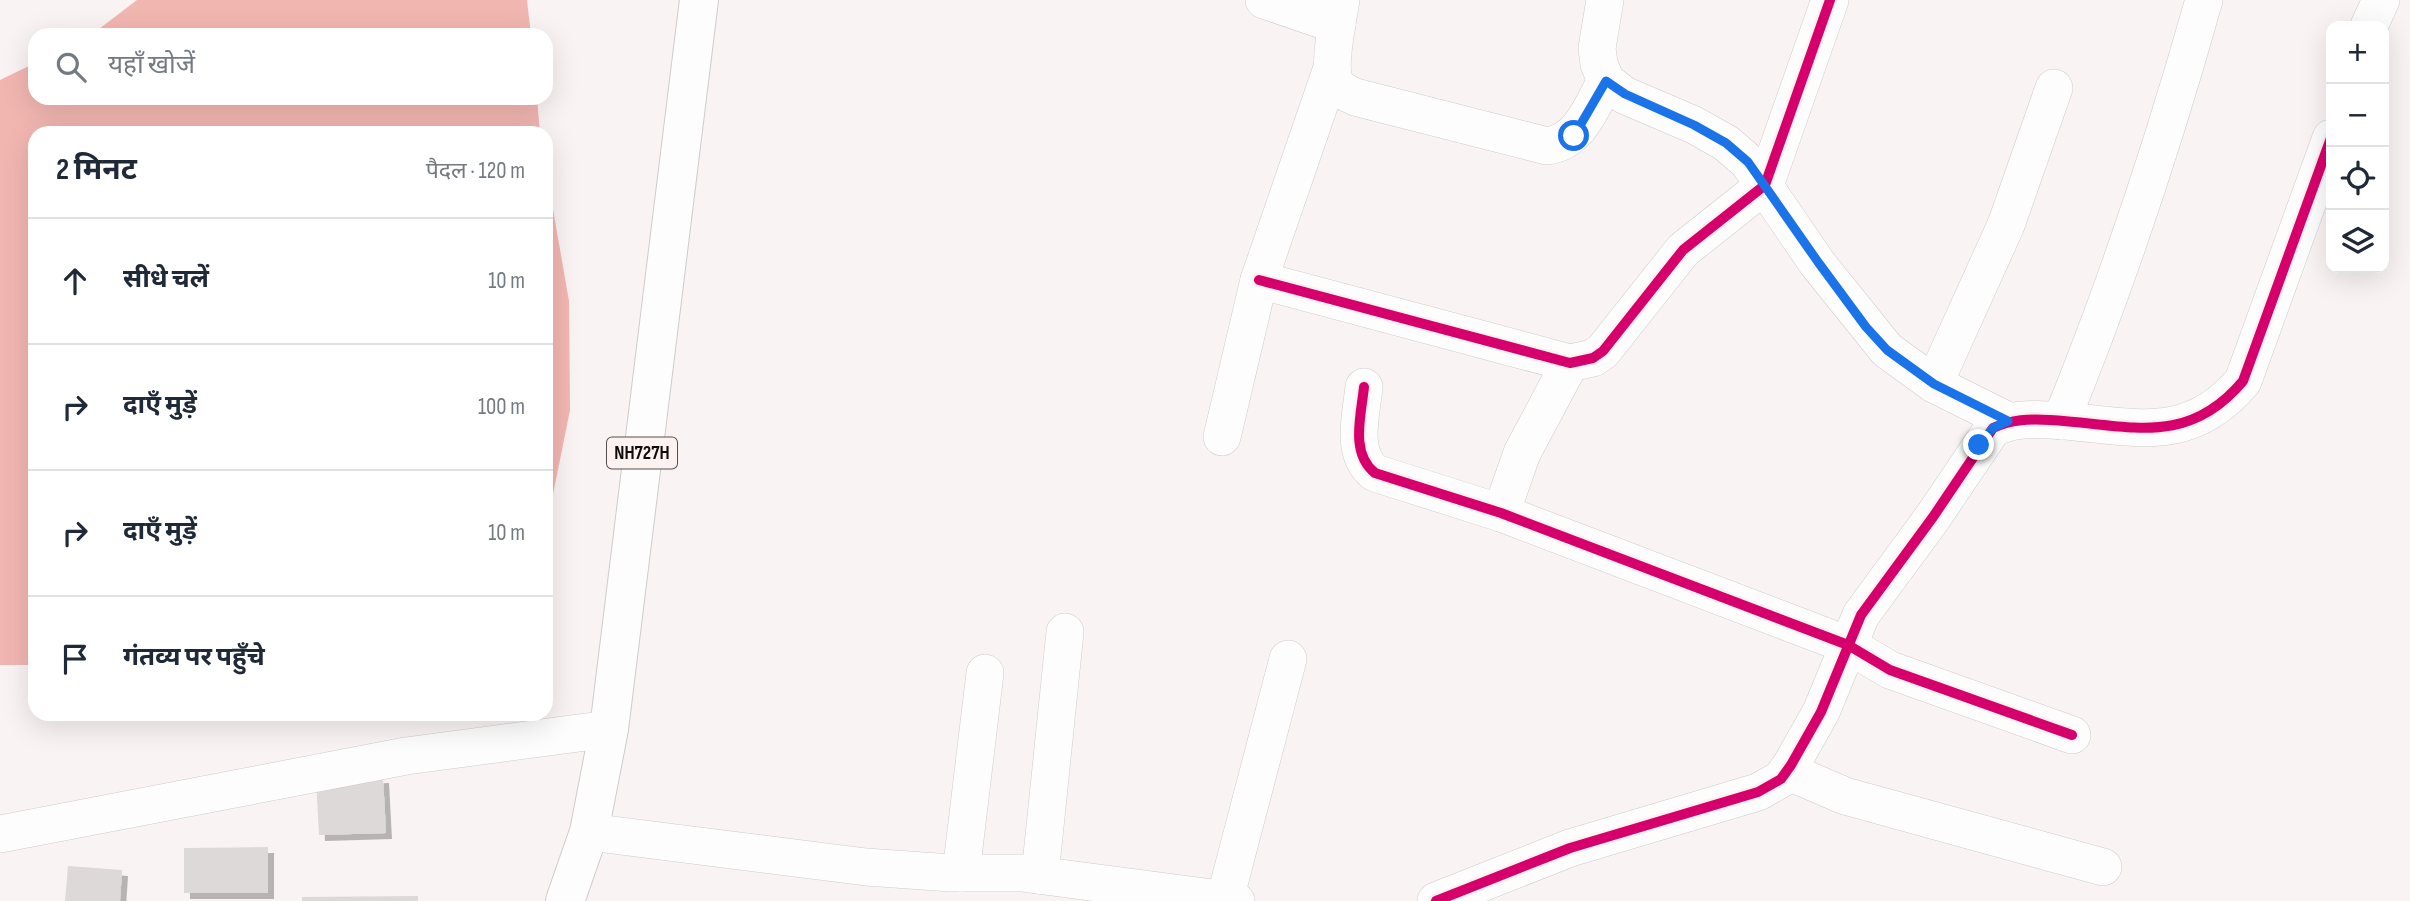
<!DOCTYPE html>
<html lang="hi">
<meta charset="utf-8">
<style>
body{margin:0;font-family:"Sofia Sans Condensed","Noto Sans Devanagari",sans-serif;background:#f2f2f3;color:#1f2937}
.controls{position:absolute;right:21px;top:21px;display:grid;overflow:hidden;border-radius:14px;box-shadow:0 7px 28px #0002}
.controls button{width:63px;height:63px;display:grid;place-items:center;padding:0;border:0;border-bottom:2px solid #e0e1e3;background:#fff;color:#1f2937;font:35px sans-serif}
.stop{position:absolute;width:21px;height:21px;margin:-16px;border:5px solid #1a73e8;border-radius:50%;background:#fff}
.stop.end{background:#1a73e8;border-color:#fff;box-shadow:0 2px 7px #0008}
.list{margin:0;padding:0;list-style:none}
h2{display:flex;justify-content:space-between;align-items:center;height:91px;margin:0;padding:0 28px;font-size:30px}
h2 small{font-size:23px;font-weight:400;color:#747a83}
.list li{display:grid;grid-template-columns:46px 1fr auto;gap:21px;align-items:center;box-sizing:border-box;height:126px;padding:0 28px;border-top:2px solid #e0e1e3}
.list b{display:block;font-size:26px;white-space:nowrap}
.list em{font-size:23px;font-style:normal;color:#747a83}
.icon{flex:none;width:38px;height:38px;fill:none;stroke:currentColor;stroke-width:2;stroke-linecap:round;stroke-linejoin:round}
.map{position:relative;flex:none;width:2410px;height:901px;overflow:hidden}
.search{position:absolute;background:#fff;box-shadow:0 7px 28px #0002;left:28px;top:28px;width:525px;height:77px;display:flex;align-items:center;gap:18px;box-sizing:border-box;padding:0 24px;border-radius:21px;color:#747a83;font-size:26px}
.panel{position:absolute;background:#fff;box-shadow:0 7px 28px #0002;left:28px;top:126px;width:525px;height:595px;border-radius:21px}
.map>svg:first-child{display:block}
.water{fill:#f2b6b1}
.building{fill:#ddd9d8;filter:url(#shadow)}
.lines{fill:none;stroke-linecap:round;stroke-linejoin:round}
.minor-casing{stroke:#cfcbcb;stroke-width:38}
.trunk-casing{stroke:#cfcbcb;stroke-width:40}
.minor{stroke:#fefdfd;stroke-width:37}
.trunk{stroke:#fefdfd;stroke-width:38}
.cycleway-casing{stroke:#fcf2f0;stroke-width:15}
.cycleway{stroke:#d6006c;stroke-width:10}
.route{stroke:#1a73e8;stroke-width:9}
.labels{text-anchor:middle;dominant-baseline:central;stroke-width:5;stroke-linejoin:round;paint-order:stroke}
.shield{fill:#fcf2f0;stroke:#55504f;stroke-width:2}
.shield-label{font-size:19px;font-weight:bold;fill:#0e0b0a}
</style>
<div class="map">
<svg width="2410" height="901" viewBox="0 0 2410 901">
<defs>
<filter id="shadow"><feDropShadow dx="6" dy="6" stdDeviation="0" flood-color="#0004"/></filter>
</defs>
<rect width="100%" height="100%" fill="#f9f4f3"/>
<g class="water">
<polygon points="137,0 527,0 531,35 91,35"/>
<polygon points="35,63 35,98 537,98 540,133 35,133 35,665 0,665 0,80"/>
<polygon points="546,169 569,301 570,410 546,529"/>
</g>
<g class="building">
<polygon points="383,777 386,833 319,835 316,780"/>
<polygon points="268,847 268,893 184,893 184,848"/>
<polygon points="68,866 122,870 120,901 65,901"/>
<polygon points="418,896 418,901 302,901 302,897"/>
</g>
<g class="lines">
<defs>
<g id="minor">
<polyline points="1264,0 1337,25"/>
<path d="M 1341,0 C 1338,19 1327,68 1336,84 C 1340,91 1348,93 1355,97 L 1547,146 C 1580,142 1591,107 1606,81"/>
<polyline points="1605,0 1597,48 1599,64 1606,81 1624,95 1694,125 1726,143 1748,162 1817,263 1887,350 1934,384 2008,421"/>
<polyline points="2369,26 2381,0"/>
<polyline points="1259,280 1570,363 1593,358 1603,351 1683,250 1765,185 1830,0"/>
<polyline points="1934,384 2006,225 2054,88"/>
<path d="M 1364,387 C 1361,416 1350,453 1375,473 L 1501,513 L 1848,645 L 1890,670 L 2072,735"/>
<path d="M 2061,421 C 2117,284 2164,142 2204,0"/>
<polyline points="1222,437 1259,280 1332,68"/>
<polyline points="1501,513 1522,453 1570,363"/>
<polyline points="1787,771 1845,796 2103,867"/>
<polyline points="589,832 866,867 952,873 1022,873 1236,901"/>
<polyline points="0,834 406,756 609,729"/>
<polyline points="961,873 985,673"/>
<polyline points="1040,875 1065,632"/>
<polyline points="1225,899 1288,659"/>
<path d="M 1436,901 L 1570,848 L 1758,792 L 1781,779 L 1791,765 L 1821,712 L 1861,615 L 1933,517 L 1993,428 C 2012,419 2029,419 2050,420 C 2127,424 2186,449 2243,381 L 2331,138"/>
</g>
<polyline id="trunk" points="565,901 589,832 609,729 699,0"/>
</defs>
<use href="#minor" class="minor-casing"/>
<use href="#trunk" class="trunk-casing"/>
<use href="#minor" class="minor"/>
<use href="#trunk" class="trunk"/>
<defs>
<g id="cycleway">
<polyline points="1259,280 1570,363 1593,358 1603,351 1683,250 1765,185 1830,0"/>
<path d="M 1364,387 C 1361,416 1350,453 1375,473 L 1501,513 L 1848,645 L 1890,670 L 2072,735"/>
<path d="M 1436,901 L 1570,848 L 1758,792 L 1781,779 L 1791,765 L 1821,712 L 1861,615 L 1933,517 L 1993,428 C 2012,419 2029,419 2050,420 C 2127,424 2186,449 2243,381 L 2331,138"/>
</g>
</defs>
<use href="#cycleway" class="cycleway-casing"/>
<use href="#cycleway" class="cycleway"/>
</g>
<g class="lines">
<polyline class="route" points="1574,136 1606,81 1625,94 1694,125 1726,143 1748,162 1818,262 1866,327 1887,350 1934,384 2008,421 1993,428 1979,445"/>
</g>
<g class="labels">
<rect class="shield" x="607" y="437.5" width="70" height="31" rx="5"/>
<g class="shield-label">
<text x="642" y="453">NH727H</text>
</g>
</g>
</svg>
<div class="controls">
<button>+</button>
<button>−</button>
<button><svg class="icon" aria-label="locate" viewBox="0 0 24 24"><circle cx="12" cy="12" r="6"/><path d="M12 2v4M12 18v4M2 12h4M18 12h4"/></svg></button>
<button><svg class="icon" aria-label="layers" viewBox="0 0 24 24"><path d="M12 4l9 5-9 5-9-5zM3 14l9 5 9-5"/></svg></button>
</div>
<div class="stop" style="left:1574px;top:136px"></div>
<div class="stop end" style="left:1979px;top:445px"></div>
<div class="search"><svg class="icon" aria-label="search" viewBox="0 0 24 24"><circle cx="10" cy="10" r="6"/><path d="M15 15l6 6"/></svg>यहाँ खोजें</div>
<section class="panel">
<h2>2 मिनट<small>पैदल · 120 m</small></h2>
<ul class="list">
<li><svg class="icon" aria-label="ahead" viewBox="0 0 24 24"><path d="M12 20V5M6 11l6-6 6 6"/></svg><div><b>सीधे चलें</b></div><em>10 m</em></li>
<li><svg class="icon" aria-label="right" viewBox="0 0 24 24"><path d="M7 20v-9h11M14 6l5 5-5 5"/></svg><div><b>दाएँ मुड़ें</b></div><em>100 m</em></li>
<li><svg class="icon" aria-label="right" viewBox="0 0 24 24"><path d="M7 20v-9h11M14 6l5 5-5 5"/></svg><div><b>दाएँ मुड़ें</b></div><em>10 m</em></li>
<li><svg class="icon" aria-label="arrive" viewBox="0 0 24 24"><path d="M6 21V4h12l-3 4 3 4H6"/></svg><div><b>गंतव्य पर पहुँचे</b></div></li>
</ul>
</section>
</div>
